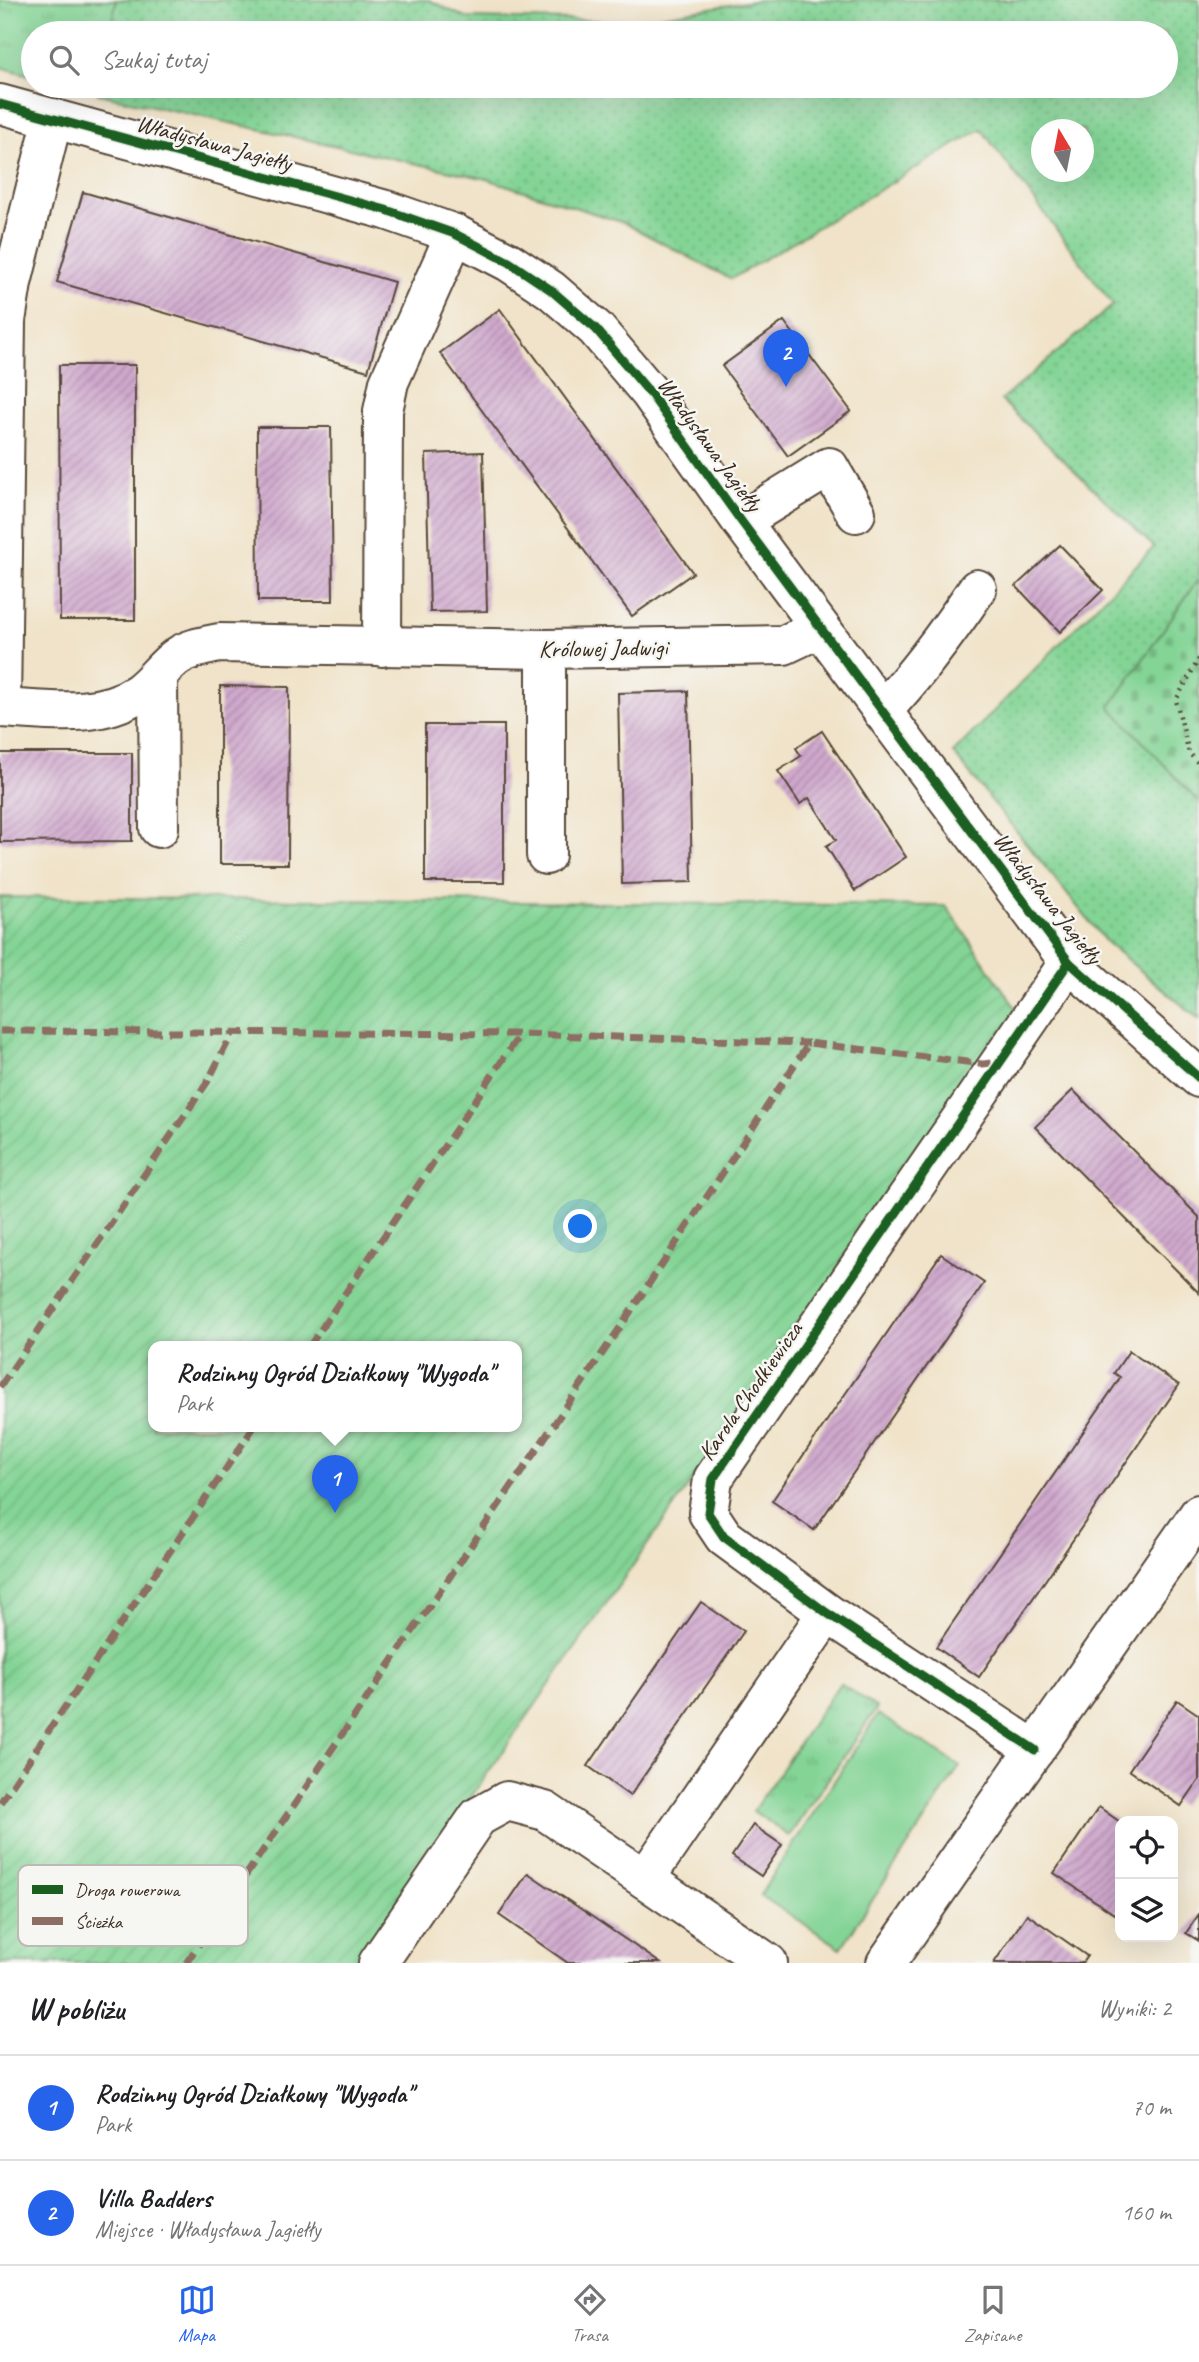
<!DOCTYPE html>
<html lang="pl">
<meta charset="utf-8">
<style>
body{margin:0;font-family:Caveat,sans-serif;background:#f6f6f6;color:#202124}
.controls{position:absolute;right:21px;bottom:21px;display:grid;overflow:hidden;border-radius:14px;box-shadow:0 7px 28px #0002}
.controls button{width:63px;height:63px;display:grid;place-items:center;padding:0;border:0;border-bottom:2px solid #e0e0e0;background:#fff;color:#202124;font:35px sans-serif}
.compass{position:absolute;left:1031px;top:119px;width:63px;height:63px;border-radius:50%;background:#fff;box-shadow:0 7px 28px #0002;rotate:350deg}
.you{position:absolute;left:581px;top:1227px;width:24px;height:24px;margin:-18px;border:5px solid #fff;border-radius:50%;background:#1a73e8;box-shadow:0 0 0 10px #1a73e833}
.badge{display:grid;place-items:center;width:46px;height:46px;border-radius:50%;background:#2563eb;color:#fff;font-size:23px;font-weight:700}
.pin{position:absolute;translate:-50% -58px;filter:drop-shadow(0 2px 4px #0008)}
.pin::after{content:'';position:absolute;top:37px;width:24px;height:21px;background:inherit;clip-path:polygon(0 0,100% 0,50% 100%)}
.popup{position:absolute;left:148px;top:1341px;width:374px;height:91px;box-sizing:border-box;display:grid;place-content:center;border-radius:14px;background:#fff;filter:drop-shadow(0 2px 5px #0005);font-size:23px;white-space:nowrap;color:#757577}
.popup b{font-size:26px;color:#202124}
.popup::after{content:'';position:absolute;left:50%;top:100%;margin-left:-14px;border:14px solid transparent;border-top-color:#fff}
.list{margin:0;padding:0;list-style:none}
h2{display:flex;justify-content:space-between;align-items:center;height:91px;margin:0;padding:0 28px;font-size:30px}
h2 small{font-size:23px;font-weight:400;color:#757577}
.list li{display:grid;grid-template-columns:46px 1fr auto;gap:21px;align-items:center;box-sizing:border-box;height:105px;padding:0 28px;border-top:2px solid #e0e0e0}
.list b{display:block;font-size:26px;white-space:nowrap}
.list p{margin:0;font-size:23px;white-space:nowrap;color:#757577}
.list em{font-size:23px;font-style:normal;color:#757577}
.icon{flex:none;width:38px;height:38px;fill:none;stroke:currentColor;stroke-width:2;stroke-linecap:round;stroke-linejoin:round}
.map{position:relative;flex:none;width:1199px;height:1963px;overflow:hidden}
.search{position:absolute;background:#fff;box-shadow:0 7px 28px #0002;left:21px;right:21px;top:21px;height:77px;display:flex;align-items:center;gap:18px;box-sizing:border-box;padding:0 24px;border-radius:38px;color:#757577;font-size:26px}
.sheet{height:301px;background:#fff}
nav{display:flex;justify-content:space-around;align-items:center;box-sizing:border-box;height:98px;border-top:2px solid #e0e0e0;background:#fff;font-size:19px;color:#757577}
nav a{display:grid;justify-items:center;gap:4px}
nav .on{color:#2563eb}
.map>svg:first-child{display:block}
.grass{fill:url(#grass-dots);stroke:#5f7f5a;stroke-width:2;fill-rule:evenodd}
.cemetery{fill:url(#cemetery-stones);stroke:#5f7f5a;stroke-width:2}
.park{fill:url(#park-tufts);stroke:#5f7f5a;stroke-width:2}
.garden{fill:url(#garden-furrows);stroke:#5f7f5a;stroke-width:2;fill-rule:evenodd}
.pitch{fill:#83d495;stroke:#5f7f5a;stroke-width:2}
.building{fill:url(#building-hatch)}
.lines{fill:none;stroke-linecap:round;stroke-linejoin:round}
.minor-casing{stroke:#564638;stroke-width:42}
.path{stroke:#564638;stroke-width:4.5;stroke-dasharray:2 5;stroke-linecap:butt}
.minor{stroke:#fff;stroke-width:38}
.quiet{stroke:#8d6e63;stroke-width:7;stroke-dasharray:14 7;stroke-linecap:butt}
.cycleway-casing{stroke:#f6f6f2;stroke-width:13}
.cycleway{stroke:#1b5e20;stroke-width:9}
.labels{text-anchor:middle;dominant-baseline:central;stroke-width:5;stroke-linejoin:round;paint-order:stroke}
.street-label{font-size:24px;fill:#3b2a1e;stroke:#f6f6f2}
.key{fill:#f6f6f2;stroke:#beb9b2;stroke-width:2}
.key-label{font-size:19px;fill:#3b2a1e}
</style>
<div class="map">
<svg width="1199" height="1963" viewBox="0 0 1199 1963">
<defs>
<pattern id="grass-dots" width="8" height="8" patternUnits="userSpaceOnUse" patternTransform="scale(1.75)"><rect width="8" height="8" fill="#83d495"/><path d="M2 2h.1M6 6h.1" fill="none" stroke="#72b680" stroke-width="1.8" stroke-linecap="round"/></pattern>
<pattern id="cemetery-stones" width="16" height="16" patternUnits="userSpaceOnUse" patternTransform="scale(1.75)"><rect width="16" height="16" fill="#83d495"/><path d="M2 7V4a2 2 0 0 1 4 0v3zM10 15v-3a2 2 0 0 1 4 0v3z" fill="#72b680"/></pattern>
<pattern id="park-tufts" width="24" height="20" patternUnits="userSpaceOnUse" patternTransform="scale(1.75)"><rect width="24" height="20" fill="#83d495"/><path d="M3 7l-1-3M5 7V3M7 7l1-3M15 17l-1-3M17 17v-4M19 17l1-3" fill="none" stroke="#72b680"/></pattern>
<pattern id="garden-furrows" width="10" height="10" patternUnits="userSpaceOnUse" patternTransform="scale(1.75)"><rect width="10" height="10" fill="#83d495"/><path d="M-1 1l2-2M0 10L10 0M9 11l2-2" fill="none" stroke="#72b680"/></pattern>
<pattern id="building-hatch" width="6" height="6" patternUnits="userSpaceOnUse" patternTransform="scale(1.75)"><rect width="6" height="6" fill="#d0a9ce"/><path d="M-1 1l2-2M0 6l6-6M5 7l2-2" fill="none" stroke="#aa8aa7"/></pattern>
</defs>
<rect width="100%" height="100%" fill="#f6f6f2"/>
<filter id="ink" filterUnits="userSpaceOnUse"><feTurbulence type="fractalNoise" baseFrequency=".0143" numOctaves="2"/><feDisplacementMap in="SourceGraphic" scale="14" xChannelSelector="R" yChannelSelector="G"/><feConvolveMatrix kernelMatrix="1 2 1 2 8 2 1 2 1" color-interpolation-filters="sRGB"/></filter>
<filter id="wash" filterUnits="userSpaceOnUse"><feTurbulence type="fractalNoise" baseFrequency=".00686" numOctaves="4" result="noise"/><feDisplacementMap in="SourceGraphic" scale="28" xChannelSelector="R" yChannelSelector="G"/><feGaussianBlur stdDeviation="1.57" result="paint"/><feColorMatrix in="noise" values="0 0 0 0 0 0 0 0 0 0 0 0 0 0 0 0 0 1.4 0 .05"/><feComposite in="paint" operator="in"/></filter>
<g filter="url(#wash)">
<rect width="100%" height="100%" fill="#f0e3c9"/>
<path class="grass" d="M 116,0 L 429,0 L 466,18 L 631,21 L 759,0 L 1199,0 L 1199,578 L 1111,707 L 1199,802 L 1199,1019 L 1106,942 L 953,753 L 1154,547 L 1001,400 L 1113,305 L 981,129 L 731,279 L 624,223 L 487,179 L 98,94 L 99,86 L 1166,86 L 1166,33 L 110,33 ZM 1042,130 L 1084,130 L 1084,172 L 1042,172 Z"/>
<polygon class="cemetery" points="1199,578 1199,802 1110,707"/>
<g class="park">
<polygon points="0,0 116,0 110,33 33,33 33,76 0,67"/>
<polygon points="840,1683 877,1708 789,1836 753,1811"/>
</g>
<path class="garden" d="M 0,897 L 946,906 L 1019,1013 L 355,1963 L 0,1963 ZM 153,1347 L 517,1347 L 517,1427 L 153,1427 Z"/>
<polygon class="pitch" points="878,1714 960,1766 841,1948 760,1895"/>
<g id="blocks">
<g class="building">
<polygon points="83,192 394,282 368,371 57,282"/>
<polygon points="500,309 693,573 632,616 440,353"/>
<polygon points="784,321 851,411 788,456 722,366"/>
<polygon points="59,365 135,365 135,620 60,620"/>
<polygon points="257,427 331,427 333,601 258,601"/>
<polygon points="483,452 487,611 430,612 426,454"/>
<polygon points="1060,545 1103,590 1060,632 1016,586"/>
<polygon points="220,686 289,687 288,864 220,864"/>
<polygon points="688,691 692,882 622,884 618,693"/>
<rect x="425" y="725" width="79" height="157"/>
<polygon points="822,731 906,857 855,891 826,846 836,840 809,798 800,804 778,771 801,756 796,748"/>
<polygon points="0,753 132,753 132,841 0,842"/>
<polygon points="1073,1090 1199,1217 1199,1293 1035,1127"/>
<polygon points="941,1254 984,1283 814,1530 772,1501"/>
<polygon points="1129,1351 1179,1385 979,1677 936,1647 1118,1381 1120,1377 1114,1373"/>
<polygon points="701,1602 744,1631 630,1796 588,1766"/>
<polygon points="1177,1700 1199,1715 1199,1780 1181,1806 1129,1770"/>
<polygon points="1099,1807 1120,1822 1120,1904 1114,1914 1054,1873"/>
<polygon points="753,1825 782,1845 761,1876 732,1856"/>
<polygon points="528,1873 569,1901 660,1963 568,1963 499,1915"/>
<polygon points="1027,1914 1087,1956 1082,1963 994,1963"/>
<polygon points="1199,1914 1199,1941 1186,1933"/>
</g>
</g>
</g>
<g filter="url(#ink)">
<use href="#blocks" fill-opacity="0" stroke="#564638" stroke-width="2"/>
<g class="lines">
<defs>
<g id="minor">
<polyline points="0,104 386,210 455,234 509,262 551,290 596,329 650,393 741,521 1069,962 1199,1078"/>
<polyline points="741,521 829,467 856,513"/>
<polyline points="382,647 383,411 389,382 455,234"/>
<polyline points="546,649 546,855"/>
<polyline points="158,677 159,828"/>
<path d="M 0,708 C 46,710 97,720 138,693 C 153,683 163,666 178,656 C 190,648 205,646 219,643 L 546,649 L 784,645 L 820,628"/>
<polyline points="1,708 6,321 12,283 53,118"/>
<path d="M 882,711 C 918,673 948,632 977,589"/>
<polyline points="1035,1750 827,1613 724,1537 708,1513 713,1479 1069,962"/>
<polyline points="645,1879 827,1613"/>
<polyline points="378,1963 478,1817 507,1801 545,1811 768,1963"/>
<polyline points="886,1963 1199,1514"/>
</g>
</defs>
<use href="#minor" class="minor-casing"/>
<polyline class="path" points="1199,659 1176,700 1189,753 1199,764"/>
<use href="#minor" class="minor"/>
<g class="quiet">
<polyline points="0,1031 520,1034 809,1043"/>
<polyline points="309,1347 520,1034"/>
<polyline points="0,1387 208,1081 233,1032"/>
<polyline points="0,1803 254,1427"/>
<polyline points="186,1963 617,1332 809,1043 983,1064 1002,1062"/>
</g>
<defs>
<g id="cycleway">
<polyline points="0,104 386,210 455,234 509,262 551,290 596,329 650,393 741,521 1069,962 1199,1078"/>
<polyline points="1035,1750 827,1613 724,1537 708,1513 713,1479 1069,962"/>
</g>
</defs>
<use href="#cycleway" class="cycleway-casing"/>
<use href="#cycleway" class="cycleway"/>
</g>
</g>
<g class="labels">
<g class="street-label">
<text transform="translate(214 143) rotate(15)">Władysława Jagiełły</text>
<text transform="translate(710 444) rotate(54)">Władysława Jagiełły</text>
<text transform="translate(603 648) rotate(-1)">Królowej Jadwigi</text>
<text transform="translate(1048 898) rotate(52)">Władysława Jagiełły</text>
<text transform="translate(750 1391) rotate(-55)">Karola Chodkiewicza</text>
</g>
</g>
<rect x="18" y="1865" width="230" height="81" rx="10" class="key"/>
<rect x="32" y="1885" width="31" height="9" fill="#1b5e20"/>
<rect x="32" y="1917" width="31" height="8" fill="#8d6e63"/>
<g class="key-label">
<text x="75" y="1896">Droga rowerowa</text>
<text x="75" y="1928">Ścieżka</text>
</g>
</svg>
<div class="controls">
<button><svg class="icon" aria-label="locate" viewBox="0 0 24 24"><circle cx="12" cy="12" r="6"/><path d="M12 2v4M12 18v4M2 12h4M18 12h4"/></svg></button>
<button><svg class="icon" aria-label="layers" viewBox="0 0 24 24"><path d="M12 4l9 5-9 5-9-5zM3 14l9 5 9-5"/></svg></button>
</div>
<svg class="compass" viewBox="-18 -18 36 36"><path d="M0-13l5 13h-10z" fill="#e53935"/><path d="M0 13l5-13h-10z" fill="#757577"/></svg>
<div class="you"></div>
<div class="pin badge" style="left:335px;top:1513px">1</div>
<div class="popup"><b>Rodzinny Ogród Działkowy &quot;Wygoda&quot;</b>Park</div>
<div class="pin badge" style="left:786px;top:387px">2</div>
<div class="search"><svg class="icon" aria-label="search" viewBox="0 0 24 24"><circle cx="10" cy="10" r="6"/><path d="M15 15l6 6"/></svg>Szukaj tutaj</div>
</div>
<section class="sheet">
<h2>W pobliżu<small>Wyniki: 2</small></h2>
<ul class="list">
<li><span class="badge">1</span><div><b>Rodzinny Ogród Działkowy &quot;Wygoda&quot;</b><p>Park</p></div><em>70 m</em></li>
<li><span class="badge">2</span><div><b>Villa Badders</b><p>Miejsce · Władysława Jagiełły</p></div><em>160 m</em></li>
</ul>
</section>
<nav>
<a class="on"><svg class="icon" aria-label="map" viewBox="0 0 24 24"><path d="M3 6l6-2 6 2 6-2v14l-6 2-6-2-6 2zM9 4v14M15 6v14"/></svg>Mapa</a>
<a><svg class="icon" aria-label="directions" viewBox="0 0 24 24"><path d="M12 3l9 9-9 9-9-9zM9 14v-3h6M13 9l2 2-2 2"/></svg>Trasa</a>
<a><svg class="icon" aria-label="saved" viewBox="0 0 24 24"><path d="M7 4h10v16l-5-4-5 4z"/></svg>Zapisane</a>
</nav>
